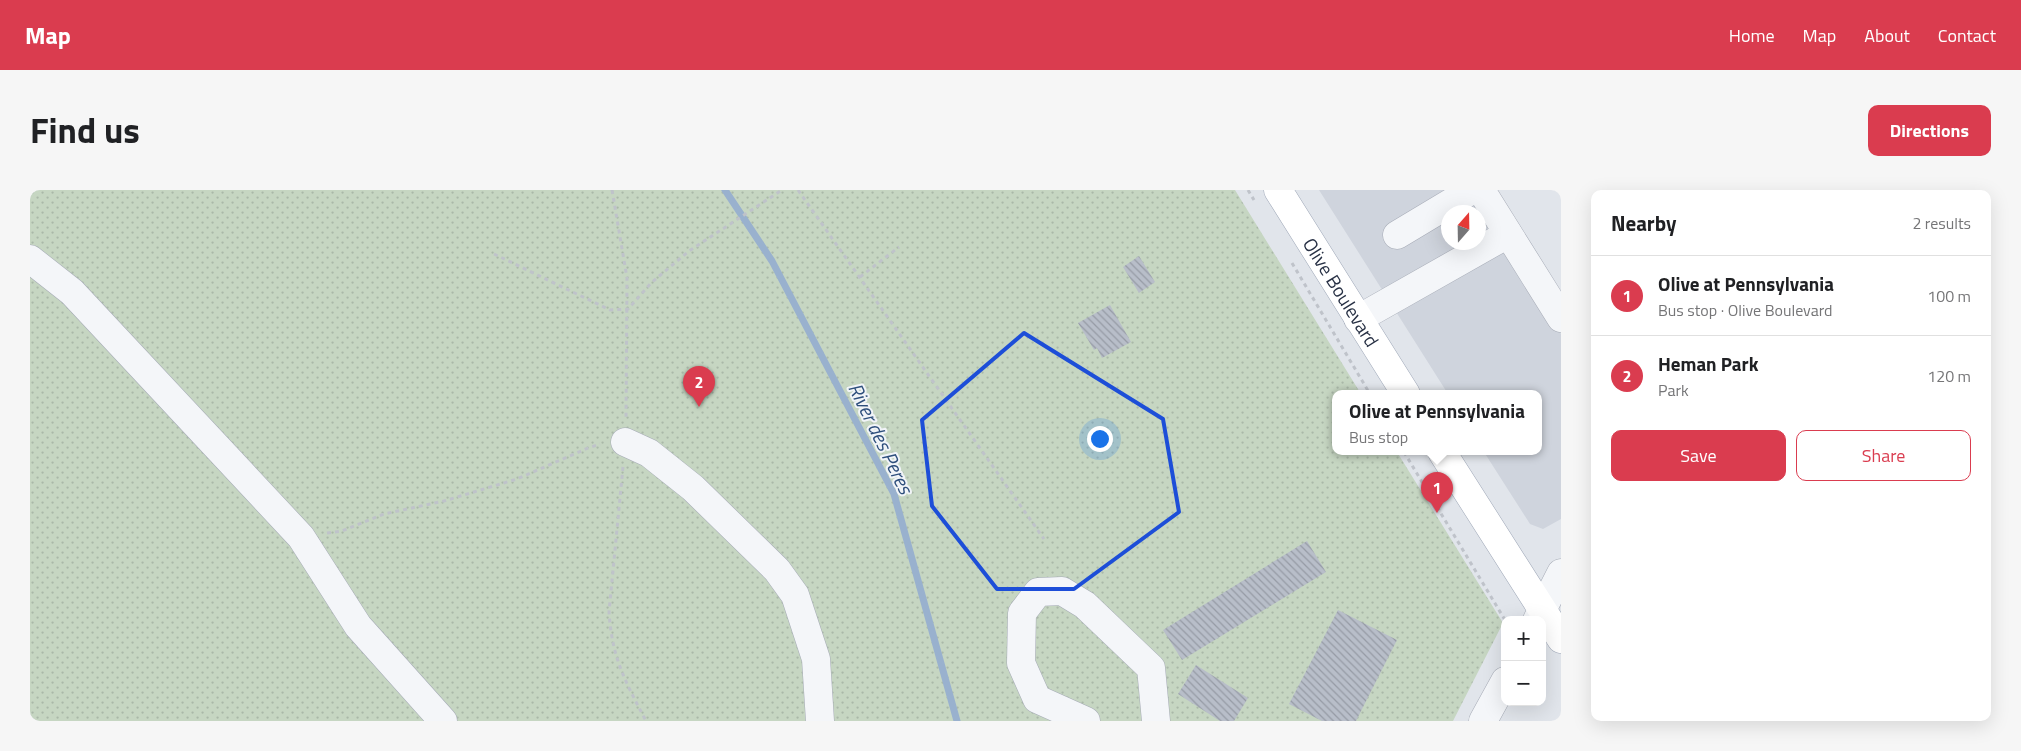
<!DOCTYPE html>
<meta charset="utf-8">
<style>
body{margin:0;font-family:"Titillium Web",sans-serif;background:#f6f6f6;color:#202124}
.controls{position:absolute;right:15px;bottom:15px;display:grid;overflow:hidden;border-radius:10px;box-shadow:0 5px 20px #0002}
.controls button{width:45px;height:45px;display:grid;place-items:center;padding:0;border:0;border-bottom:1px solid #e0e0e0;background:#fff;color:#202124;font:25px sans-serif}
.compass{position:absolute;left:1411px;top:15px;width:45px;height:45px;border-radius:50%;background:#fff;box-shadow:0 5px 20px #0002;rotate:20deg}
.you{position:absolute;left:1069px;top:248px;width:18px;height:18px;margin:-12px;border:4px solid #fff;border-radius:50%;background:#1a73e8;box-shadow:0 0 0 8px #1a73e833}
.badge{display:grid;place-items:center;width:32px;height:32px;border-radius:50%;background:#da3c4f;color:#fff;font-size:16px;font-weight:700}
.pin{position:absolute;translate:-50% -41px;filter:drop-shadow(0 1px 2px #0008)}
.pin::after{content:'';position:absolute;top:26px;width:18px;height:15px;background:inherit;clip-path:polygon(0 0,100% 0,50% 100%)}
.popup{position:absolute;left:1302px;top:200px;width:210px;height:65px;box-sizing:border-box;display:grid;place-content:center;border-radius:10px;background:#fff;filter:drop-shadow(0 1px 4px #0005);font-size:16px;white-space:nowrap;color:#757577}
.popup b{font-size:19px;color:#202124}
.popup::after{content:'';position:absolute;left:50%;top:100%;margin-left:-10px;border:10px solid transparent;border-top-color:#fff}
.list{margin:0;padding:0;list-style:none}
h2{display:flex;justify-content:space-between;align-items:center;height:65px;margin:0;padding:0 20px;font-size:21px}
h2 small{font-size:16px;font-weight:400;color:#757577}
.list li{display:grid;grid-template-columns:32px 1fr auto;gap:15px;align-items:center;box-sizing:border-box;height:80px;padding:0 20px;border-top:1px solid #e0e0e0}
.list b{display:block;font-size:19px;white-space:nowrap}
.list p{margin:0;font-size:16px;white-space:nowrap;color:#757577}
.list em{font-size:16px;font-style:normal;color:#757577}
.actions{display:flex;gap:10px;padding:15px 20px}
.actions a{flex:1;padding:11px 0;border:1px solid #da3c4f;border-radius:10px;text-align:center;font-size:18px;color:#da3c4f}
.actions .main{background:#da3c4f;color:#fff}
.map{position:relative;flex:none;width:1531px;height:531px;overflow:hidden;border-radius:10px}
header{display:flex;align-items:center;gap:30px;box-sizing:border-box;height:70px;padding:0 25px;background:#da3c4f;color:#fff}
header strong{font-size:24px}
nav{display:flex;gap:28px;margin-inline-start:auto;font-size:18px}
.intro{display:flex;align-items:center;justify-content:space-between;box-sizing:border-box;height:120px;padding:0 30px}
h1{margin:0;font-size:35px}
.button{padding:12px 22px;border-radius:10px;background:#da3c4f;color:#fff;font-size:18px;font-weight:700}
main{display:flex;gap:30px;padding:0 30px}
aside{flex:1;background:#fff;border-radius:10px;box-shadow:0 5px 20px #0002}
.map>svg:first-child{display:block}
.built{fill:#cfd4dd;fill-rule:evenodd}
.park{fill:url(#park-dots)}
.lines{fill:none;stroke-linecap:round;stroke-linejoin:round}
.stream{stroke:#99b1ce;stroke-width:7}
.building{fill:url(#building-back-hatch)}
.minor-casing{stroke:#a6abb6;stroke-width:29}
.major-casing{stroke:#9fa8b8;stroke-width:29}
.path{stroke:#bfc3ca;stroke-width:3;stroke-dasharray:4 4;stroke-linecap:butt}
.minor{stroke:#f4f6f9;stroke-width:28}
.major{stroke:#fff;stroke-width:28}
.marked{fill:none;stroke:#1d4ed8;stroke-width:4;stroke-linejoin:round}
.labels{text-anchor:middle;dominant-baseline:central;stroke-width:4;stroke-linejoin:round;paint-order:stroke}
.street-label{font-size:19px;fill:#283145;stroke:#f1f4f8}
.water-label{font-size:20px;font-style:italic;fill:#2e4f7c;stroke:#f1f4f8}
</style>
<header>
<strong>Map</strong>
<nav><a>Home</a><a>Map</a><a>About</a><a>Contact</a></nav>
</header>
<div class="intro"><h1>Find us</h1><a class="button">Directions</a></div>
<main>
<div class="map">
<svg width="1531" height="531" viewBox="0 0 1531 531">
<defs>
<pattern id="park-dots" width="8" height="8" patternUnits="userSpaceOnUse" patternTransform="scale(1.25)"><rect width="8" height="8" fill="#c6d6c2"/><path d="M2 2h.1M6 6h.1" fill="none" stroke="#aab8a8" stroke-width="1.8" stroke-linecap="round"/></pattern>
<pattern id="building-back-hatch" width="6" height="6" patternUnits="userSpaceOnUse" patternTransform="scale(1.25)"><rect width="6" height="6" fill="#b8bec9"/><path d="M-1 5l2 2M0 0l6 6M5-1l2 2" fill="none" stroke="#969ba5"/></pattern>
</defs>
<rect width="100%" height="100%" fill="#e1e5eb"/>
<path class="built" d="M 1289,0 L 1443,0 L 1531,144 L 1531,329 L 1513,339 L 1500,334 L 1454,262 L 1508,262 L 1508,204 L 1418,204 ZM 1418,22 L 1448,22 L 1448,52 L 1418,52 Z"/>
<polygon class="park" points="0,0 1205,0 1331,204 1306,204 1306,262 1367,262 1473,433 1423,531 0,531"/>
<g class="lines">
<polyline class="stream" points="695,0 742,71 864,304 927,531"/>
</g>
<g class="building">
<polygon points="1109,66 1125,92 1109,103 1093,77"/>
<polygon points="1080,115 1101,152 1072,168 1067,158 1064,160 1048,133"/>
<polygon points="1277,351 1296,382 1152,470 1133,440"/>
<polygon points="1308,420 1367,450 1326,531 1292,531 1259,514"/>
<polygon points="1166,475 1218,508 1204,531 1190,531 1148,504"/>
</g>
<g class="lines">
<defs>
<g id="minor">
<polyline points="1451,0 1531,128"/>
<polyline points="1367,45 1442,0"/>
<polyline points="0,69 42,102 271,347 328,436 413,531"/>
<polyline points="1328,129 1478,44"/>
<polyline points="595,252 619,263 663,298 747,380 765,405 786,469 790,531"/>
<polyline points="1507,430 1531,383"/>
<polyline points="1056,531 1007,509 991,473 992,423 1008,402 1032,401 1055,415 1121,478 1126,531"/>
<polyline points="1453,531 1475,491"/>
</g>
<g id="major">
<path id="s1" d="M 1248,0 L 1376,204"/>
<polyline points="1412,262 1531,449"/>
</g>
</defs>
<use href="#minor" class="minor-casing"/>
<use href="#major" class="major-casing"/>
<g class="path">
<polyline points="582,0 597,88 596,228"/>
<polyline points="768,0 1014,349"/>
<polyline points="1218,0 1224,10"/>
<polyline points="464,64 580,120 598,119 621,93 659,61 752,0"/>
<polyline points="1262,73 1340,204"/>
<polyline points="830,87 869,57"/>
<polyline points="1374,262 1475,430"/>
<path d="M 593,277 L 579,422 C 582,468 595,491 616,531"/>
<polyline points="297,343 312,341 354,324 414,311 487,289 558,258 570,254"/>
<polyline points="1512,491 1514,494"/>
</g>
<use href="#minor" class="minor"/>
<use href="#major" class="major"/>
</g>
<path class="marked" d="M 994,143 L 1133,229 L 1149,322 L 1044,399 L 967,399 L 902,316 L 892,230 Z"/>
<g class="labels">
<g class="street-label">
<text stroke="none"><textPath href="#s1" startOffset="120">Olive Boulevard</textPath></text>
</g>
<g class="water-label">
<text transform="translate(851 248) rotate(64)">River des Peres</text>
</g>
</g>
</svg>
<div class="controls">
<button>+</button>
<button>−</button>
</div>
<svg class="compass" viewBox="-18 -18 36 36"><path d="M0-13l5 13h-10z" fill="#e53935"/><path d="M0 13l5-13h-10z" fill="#757577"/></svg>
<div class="you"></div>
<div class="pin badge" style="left:1407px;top:323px">1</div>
<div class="popup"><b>Olive at Pennsylvania</b>Bus stop</div>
<div class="pin badge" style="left:669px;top:217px">2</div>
</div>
<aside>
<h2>Nearby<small>2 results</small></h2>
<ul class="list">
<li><span class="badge">1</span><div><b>Olive at Pennsylvania</b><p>Bus stop · Olive Boulevard</p></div><em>100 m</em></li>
<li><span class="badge">2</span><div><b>Heman Park</b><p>Park</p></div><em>120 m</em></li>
</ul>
<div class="actions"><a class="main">Save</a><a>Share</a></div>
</aside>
</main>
